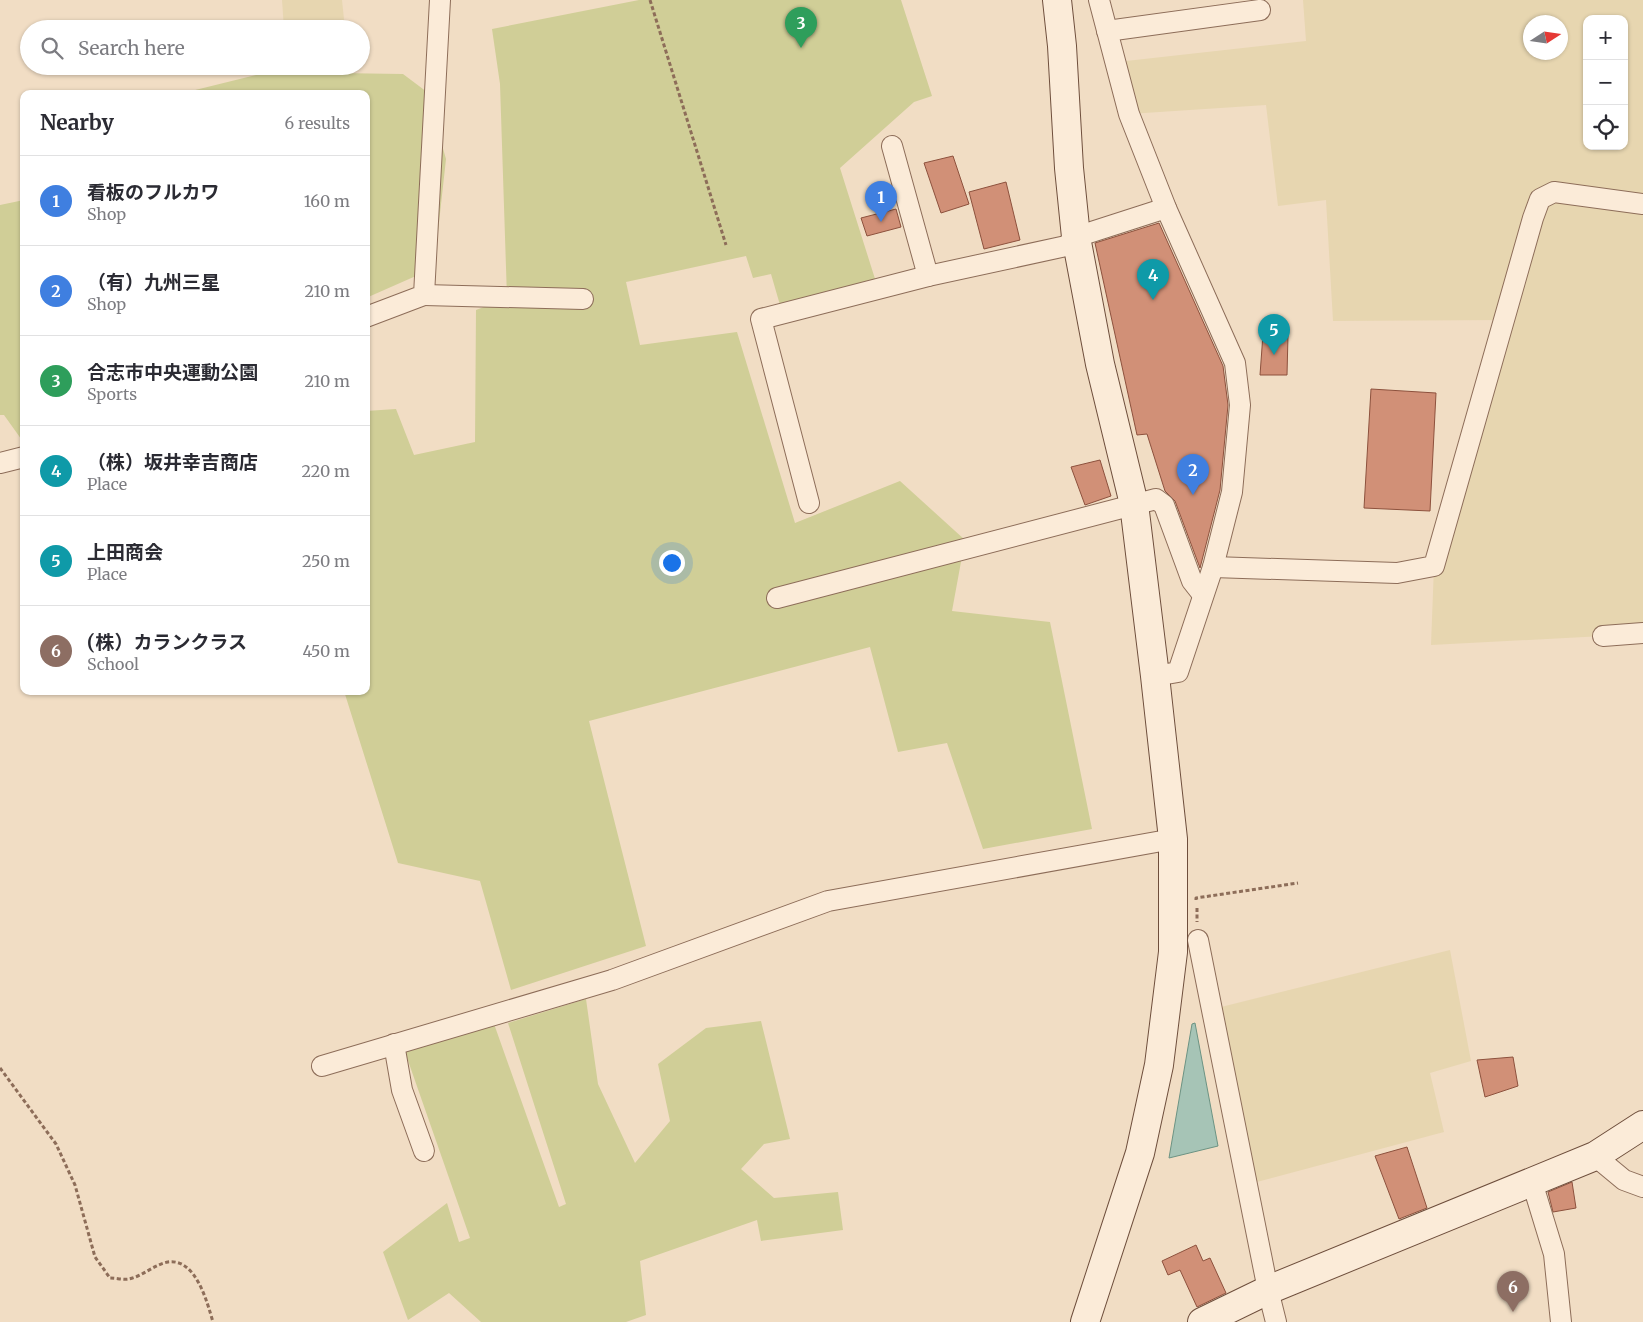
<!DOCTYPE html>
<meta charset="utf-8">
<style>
body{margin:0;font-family:Merriweather,"Noto Sans JP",serif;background:#f2f2f3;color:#2b2b33}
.controls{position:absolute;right:15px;top:15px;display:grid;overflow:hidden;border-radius:10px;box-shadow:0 1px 4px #0004}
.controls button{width:45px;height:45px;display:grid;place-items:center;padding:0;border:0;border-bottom:1px solid #e1e1e2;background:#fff;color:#2b2b33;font:25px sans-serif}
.compass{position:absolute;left:1523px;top:15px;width:45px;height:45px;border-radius:50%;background:#fff;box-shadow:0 1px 4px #0004;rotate:78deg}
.you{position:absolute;left:671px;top:562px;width:18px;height:18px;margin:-12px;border:4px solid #fff;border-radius:50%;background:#1a73e8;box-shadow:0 0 0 8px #1a73e833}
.badge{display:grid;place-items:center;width:32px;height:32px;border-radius:50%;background:#0f766e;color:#fff;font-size:16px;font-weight:700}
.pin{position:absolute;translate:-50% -41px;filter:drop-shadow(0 1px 2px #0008)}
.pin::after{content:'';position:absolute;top:26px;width:18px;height:15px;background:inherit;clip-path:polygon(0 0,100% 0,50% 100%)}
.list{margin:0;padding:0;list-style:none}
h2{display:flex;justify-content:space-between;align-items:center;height:65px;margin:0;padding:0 20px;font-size:21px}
h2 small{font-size:16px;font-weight:400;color:#7c7c81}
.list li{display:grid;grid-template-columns:32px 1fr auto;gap:15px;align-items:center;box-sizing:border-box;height:90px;padding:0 20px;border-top:1px solid #e1e1e2}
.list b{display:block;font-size:19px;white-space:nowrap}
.list p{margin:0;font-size:16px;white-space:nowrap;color:#7c7c81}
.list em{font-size:16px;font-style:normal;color:#7c7c81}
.icon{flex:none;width:28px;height:28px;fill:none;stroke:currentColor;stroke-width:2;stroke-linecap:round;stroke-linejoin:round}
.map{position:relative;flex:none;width:1643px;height:1322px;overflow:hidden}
.search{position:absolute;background:#fff;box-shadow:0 1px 4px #0004;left:20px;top:20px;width:350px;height:55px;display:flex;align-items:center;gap:12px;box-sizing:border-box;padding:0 18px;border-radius:28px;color:#7c7c81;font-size:19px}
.panel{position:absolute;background:#fff;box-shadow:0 1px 4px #0004;left:20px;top:90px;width:350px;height:605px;border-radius:10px}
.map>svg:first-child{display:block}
.farmland{fill:#e7d6b0;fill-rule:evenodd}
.green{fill:#d0ce97}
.water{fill:#a6c4b6;stroke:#6c9383}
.building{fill:#d19077;stroke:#8d513d}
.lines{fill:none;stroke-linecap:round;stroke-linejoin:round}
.street-casing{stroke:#8d6d59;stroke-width:22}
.secondary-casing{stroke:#6e4e3c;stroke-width:30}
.path{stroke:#8d6d59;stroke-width:3;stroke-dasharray:4 2.5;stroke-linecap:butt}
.street{stroke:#fbebd8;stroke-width:20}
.secondary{stroke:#fbebd8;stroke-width:28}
</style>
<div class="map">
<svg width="1643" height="1322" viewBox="0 0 1643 1322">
<rect width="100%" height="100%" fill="#f1ddc4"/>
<g class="farmland">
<polygon points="282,0 342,0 345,29 284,29"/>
<path d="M 1303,0 L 1643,0 L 1643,633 L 1603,636 L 1431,645 L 1434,566 L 1504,320 L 1333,321 L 1326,200 L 1278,206 L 1266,105 L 1129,114 L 1126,61 L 1306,41 ZM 1587,19 L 1624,19 L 1624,146 L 1587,146 ZM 1530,22 L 1560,22 L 1560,52 L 1530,52 Z"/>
<polygon points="1450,950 1471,1061 1430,1073 1444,1132 1253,1183 1217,1008"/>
</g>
<g class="green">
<polygon points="639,0 901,0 932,96 914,102 840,168 876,282 780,305 771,274 753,278 746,256 626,282 640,345 737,332 795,523 900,481 965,540 952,611 1050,622 1092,829 983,849 947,743 898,752 870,647 589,721 646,946 511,990 480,881 398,863 344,691 366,691 366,411 396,409 414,455 475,442 476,310 507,298 500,84 492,29"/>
<polygon points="268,72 403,74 427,92 446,159 434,268 366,298 366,94 179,94"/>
<polygon points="24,200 24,443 4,415 0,415 0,205"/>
<polygon points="586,999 598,1084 635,1163 670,1121 658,1064 706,1028 761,1021 790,1139 764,1144 741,1169 774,1198 838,1192 843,1230 761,1241 757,1220 640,1261 646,1315 626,1322 481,1322 449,1293 408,1320 383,1252 447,1203 459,1242 470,1238 405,1052 493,1021 559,1207 566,1204 508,1023"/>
</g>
<polygon class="water" points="1195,1023 1218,1146 1169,1158 1192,1024"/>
<g class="building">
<polygon points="953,156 969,204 941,213 924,163"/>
<polygon points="1006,182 1020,240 984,249 969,192"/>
<polygon points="896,209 901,227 867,236 861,218"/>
<polygon points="1159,223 1223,366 1228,405 1220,490 1200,568 1175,501 1165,491 1147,434 1137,435 1095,243"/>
<polygon points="1263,334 1288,335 1287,375 1260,375"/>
<polygon points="1371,389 1436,393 1430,511 1364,508"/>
<polygon points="1100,460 1111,496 1085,505 1071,467"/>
<polygon points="1513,1057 1518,1086 1485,1097 1477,1060"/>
<polygon points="1407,1147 1427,1208 1399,1219 1375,1156"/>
<polygon points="1572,1182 1576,1208 1553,1212 1548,1192"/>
<polygon points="1196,1245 1203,1261 1210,1258 1226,1293 1197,1307 1180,1270 1168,1275 1162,1261"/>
</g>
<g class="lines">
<defs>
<g id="street">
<polyline points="1099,0 1129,114 1166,208 1235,363 1240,405 1232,492 1213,567 1178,672 1155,676"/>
<polyline points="1107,31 1260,10"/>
<polyline points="892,146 928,276"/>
<polyline points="424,295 583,299"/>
<polyline points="366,317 424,295 440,0"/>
<polyline points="0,463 24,457"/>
<polyline points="809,503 761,319 928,276 1066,246 1076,237 1166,208"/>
<polyline points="1213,567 1397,573 1434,566 1533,218 1540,199 1554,192 1643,204"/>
<polyline points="777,598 1156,499 1164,505 1192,581 1203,595"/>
<polyline points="1603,636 1643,633"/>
<polyline points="1198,940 1268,1290 1276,1322"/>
<polyline points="394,1044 402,1090 424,1151"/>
<polyline points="322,1066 612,980 828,901 1173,839"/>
<polyline points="1595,1156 1624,1180 1643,1187"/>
<polyline points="1532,1182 1554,1254 1561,1322"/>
</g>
<g id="secondary">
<polyline points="1057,0 1062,46 1069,168 1076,237 1100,364 1134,504 1155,676 1173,839 1173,952 1159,1065 1140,1153 1085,1322"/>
<polyline points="1202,1322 1268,1290 1595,1156 1643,1125"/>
</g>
</defs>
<use href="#street" class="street-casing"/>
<use href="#secondary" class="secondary-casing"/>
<g class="path">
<polyline points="650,0 726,245"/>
<polyline points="1196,900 1196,898 1298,883"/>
<polyline points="1197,908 1197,922"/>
<path d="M 0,1068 L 56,1144 L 75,1185 L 95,1257 L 110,1278 C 116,1278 124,1280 129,1279 C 143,1276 155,1264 168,1262 C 196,1258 207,1302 213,1322"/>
</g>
<use href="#street" class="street"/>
<use href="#secondary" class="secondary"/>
</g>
</svg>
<div class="controls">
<button>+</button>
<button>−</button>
<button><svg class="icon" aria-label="locate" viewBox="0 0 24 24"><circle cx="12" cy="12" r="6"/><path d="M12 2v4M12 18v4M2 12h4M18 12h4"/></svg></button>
</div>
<svg class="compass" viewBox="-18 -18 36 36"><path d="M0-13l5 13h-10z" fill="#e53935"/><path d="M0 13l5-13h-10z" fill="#7c7c81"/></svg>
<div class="you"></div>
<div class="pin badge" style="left:881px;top:222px;background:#3f7fe0">1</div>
<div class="pin badge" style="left:1193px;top:495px;background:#3f7fe0">2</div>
<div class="pin badge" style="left:801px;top:48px;background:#2e9e5b">3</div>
<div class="pin badge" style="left:1153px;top:300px;background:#0f9aa8">4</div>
<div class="pin badge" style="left:1274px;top:355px;background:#0f9aa8">5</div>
<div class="pin badge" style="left:1513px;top:1312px;background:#8d6e63">6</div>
<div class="search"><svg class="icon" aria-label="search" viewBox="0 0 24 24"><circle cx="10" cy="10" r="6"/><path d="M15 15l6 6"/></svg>Search here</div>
<section class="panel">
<h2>Nearby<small>6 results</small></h2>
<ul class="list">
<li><span class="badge" style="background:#3f7fe0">1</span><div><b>看板のフルカワ</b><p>Shop</p></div><em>160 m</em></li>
<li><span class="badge" style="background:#3f7fe0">2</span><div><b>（有）九州三星</b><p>Shop</p></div><em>210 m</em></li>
<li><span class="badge" style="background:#2e9e5b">3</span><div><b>合志市中央運動公園</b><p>Sports</p></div><em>210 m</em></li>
<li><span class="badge" style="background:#0f9aa8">4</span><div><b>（株）坂井幸吉商店</b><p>Place</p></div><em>220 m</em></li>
<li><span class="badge" style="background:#0f9aa8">5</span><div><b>上田商会</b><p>Place</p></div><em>250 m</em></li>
<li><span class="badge" style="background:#8d6e63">6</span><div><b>(株）カランクラス</b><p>School</p></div><em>450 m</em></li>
</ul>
</section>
</div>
